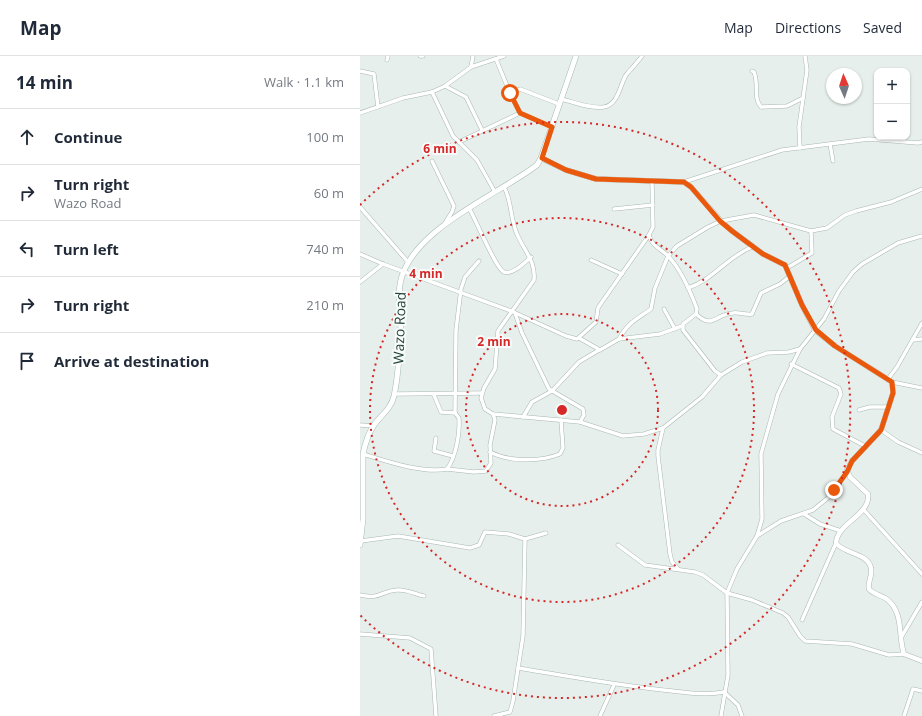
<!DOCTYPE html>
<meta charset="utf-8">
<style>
body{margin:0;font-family:"Open Sans",sans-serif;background:#f6f6f7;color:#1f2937}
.controls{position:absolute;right:12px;top:12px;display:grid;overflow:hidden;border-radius:8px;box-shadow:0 1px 3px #0004}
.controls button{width:36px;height:36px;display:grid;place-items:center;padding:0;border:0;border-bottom:1px solid #e0e1e3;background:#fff;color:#1f2937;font:20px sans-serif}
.compass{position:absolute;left:466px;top:12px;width:36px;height:36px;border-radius:50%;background:#fff;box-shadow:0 1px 3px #0004;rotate:357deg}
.stop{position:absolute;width:12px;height:12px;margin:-9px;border:3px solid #ea580c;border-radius:50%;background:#fff}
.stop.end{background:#ea580c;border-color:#fff;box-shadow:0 1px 4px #0008}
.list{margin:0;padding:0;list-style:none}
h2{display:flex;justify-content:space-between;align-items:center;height:52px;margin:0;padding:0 16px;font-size:17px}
h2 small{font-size:13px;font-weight:400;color:#747a83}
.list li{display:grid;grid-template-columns:26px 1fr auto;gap:12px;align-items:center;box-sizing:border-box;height:56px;padding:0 16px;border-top:1px solid #e0e1e3}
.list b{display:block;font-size:15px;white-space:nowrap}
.list p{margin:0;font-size:13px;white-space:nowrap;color:#747a83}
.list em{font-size:13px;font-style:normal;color:#747a83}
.icon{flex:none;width:22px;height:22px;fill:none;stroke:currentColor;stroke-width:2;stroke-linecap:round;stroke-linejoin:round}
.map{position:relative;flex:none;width:562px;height:660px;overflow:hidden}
header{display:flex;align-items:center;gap:24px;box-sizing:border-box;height:56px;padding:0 20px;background:#fff;border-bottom:1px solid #e0e1e3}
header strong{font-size:19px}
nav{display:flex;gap:22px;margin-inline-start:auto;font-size:14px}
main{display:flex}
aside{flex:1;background:#fff}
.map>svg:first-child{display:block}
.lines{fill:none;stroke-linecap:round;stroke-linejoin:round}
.minor-casing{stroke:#a8b8b2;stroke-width:4.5}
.tertiary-casing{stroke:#a8b8b2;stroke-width:5.5}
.secondary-casing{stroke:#a4bbb3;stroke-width:6}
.minor{stroke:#fff;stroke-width:3.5}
.tertiary{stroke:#fff;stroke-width:4.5}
.secondary{stroke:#fff;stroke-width:5}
.route{stroke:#ea580c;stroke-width:5}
.ring{fill:none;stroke:#d62828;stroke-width:2;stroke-dasharray:2 4}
.labels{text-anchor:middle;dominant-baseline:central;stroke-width:4;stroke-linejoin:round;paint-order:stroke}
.street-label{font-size:14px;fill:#24423a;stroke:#f7fbf9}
.centre{fill:#d62828;stroke:#f7fbf9;stroke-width:2}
.ring-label{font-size:12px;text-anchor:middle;font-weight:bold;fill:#d62828;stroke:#f7fbf9;stroke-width:4;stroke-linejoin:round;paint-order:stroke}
</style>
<header>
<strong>Map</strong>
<nav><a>Map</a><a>Directions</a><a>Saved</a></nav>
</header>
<main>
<aside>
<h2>14 min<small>Walk · 1.1 km</small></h2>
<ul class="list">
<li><svg class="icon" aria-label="ahead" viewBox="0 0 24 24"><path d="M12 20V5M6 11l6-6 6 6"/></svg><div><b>Continue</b></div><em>100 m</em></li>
<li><svg class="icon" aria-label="right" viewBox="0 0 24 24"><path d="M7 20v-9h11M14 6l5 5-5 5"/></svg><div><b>Turn right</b><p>Wazo Road</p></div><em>60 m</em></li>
<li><svg class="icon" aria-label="left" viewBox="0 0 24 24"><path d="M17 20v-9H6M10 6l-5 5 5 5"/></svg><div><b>Turn left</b></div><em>740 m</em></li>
<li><svg class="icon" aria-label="right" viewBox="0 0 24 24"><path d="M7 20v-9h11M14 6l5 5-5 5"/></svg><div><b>Turn right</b></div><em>210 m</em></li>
<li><svg class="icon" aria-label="arrive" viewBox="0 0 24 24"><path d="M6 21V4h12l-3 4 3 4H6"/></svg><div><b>Arrive at destination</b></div></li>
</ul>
</aside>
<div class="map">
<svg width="562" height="660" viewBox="0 0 562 660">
<rect width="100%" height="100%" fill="#e6efeb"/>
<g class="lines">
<defs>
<g id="minor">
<polyline points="60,0 63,0"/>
<polyline points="136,3 150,37 160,57 192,71"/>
<polyline points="27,4 28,0"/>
<polyline points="111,11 113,0"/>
<polyline points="0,15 14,18 18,51"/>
<path d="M 392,15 L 394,16 C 399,27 393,43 401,51 L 427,50 L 443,42"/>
<polyline points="85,30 106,41 122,74"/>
<polyline points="72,36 93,80 117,104 135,136"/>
<polyline points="150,37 160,33 199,48"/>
<path d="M 201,43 C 214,46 230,53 244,51 C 258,49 260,29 266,19 C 271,13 277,7 282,0"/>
<polyline points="0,57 43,42 72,36 85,30 111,11 144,0"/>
<polyline points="99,86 160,57"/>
<polyline points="470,88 473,105"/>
<polyline points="440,92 439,71 447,14 445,0"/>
<polyline points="72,105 94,150 92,156 85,167"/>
<polyline points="324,126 422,94 509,83 558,87 562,86"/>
<path d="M 144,131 C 152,145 150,163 157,178 C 164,195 176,205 174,224 L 138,275 L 135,313 L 124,332 L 121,342 L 125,353 L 133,358 L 220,366 L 263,380 L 284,378 L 303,372 L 342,341 L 361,319 L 382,306 L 407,297 L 429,296 L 440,293 L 464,263 L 479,235 L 493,216 L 502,208 L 538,187 L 562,180"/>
<polyline points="0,151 48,206"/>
<path d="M 109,152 C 115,162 136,213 144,216 C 153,219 164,207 171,201"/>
<polyline points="254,153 293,149"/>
<path d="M 289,179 C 292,191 302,193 309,201 C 321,214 331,237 337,253 L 336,258 L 323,268 L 323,274 L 355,315 L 361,319"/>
<polyline points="0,198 23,208 151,255 206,280 217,283 236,266 238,252 242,246 289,179 293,171 292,125"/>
<polyline points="231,204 262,218"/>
<polyline points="427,212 452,197 451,175"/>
<polyline points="0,226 23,208"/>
<path d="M 328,232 C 353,224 367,201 392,191"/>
<polyline points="304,253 315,273"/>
<polyline points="155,257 162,277 189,333 223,353 224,359 220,366"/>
<path d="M 336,258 C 353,274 355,258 373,257 C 379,256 385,259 392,258 L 401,237 L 420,228 L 430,220"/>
<polyline points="219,282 240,294 259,283 300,278 322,270"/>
<path d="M 259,283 C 268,266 277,263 291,253 L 295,232 L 308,200 L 317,190 L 348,171 L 361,165 L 394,159 L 451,175 L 467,172 L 485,159 L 496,155 L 531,146 L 562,133"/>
<polyline points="553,284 562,283"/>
<polyline points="431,308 479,332 481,338 472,361 473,373 505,390"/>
<polyline points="528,323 537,311 562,267"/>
<polyline points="532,326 562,332"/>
<polyline points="35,338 122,337"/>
<polyline points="499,354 510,351 529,351"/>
<polyline points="95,357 96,274 101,233 105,221 119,205"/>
<polyline points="163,361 172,346 192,335 219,306 239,294"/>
<polyline points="0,369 13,370"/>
<polyline points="303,372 298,394 298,400 310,498 312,506 318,513"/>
<polyline points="521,374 538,386 562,397"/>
<polyline points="76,382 74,395 93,400"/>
<path d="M 130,396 C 149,406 180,406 200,398 L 203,392 L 201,364"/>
<path d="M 3,398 C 26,405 63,418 87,413 C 96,401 100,377 99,362 L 95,357 L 81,356 L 74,339"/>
<polyline points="87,413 114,416 126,415 131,407 130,389 135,364 133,358"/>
<polyline points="503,453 562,518"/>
<polyline points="444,458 460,468 481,475"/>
<polyline points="397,480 421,465 453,454 469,441 487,416"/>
<polyline points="1,485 38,480 110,492 119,489 125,476 149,478 165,483 186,477"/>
<polyline points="258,489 285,509 335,516 343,519 367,537 392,544 423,557 428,561 440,580 445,585 492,588 529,599 544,598"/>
<path d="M 0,539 C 21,544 20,535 37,534 C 46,533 55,538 64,540"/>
<polyline points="442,564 476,487"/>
<polyline points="0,578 50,582 71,593 76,660"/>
<polyline points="542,580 562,546"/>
<path d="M 158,612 C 206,620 255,629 303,634 C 324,636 344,640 364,636"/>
<polyline points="364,636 378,649 382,660"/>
<polyline points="134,660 150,656 153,645 163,580 165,483"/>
<polyline points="240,660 254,629"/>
<polyline points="361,660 368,619 367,537 377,513 397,480 402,463 401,398 418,338 440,293"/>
<polyline points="544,660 553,633 562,635"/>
</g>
<path id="tertiary" d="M 181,102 L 206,114 L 236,123 L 324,126 L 331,131 L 361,165 L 372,175 L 403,198 L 425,209 L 442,249 L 455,274 L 475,290 L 532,326 L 533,337 L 521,374 L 492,405 L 487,414 L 490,421 L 508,438 C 511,459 477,467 476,487 C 484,498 508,497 511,512 C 513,520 507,526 509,533 C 514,539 522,539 528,544 C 544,558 538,581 544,598 L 562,605"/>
<path id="secondary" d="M 0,489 L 3,463 L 3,398 C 5,388 8,378 14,369 C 21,359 31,353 34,340 C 39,317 40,291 41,267 C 41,254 38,240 40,228 C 49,174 138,139 177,109 L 181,102 L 216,0"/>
</defs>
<use href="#minor" class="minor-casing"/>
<use href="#tertiary" class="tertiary-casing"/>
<use href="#secondary" class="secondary-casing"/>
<use href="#minor" class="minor"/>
<use href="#tertiary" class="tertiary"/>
<use href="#secondary" class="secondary"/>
</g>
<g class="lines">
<polyline class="route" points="150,37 160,57 192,71 182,102 206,114 236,123 324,126 331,131 360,165 372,175 403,198 425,209 442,249 456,274 475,290 532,326 533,337 521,374 492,405 487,416 474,434"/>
</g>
<g class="ring">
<circle cx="202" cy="354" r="96"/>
<circle cx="202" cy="354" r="192"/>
<path d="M0 149A288 288 0 1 1 0 559"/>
</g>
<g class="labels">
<g class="street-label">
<text transform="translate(39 272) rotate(-88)">Wazo Road</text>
</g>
</g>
<circle cx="202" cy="354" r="6" class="centre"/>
<g class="ring-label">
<text x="80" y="97">6 min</text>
<text x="66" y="222">4 min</text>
<text x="134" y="290">2 min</text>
</g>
</svg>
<div class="controls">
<button>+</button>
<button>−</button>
</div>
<svg class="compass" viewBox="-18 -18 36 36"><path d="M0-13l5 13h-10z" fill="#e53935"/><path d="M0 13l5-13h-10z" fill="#747a83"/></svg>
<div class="stop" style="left:150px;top:37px"></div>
<div class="stop end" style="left:474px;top:434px"></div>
</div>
</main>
